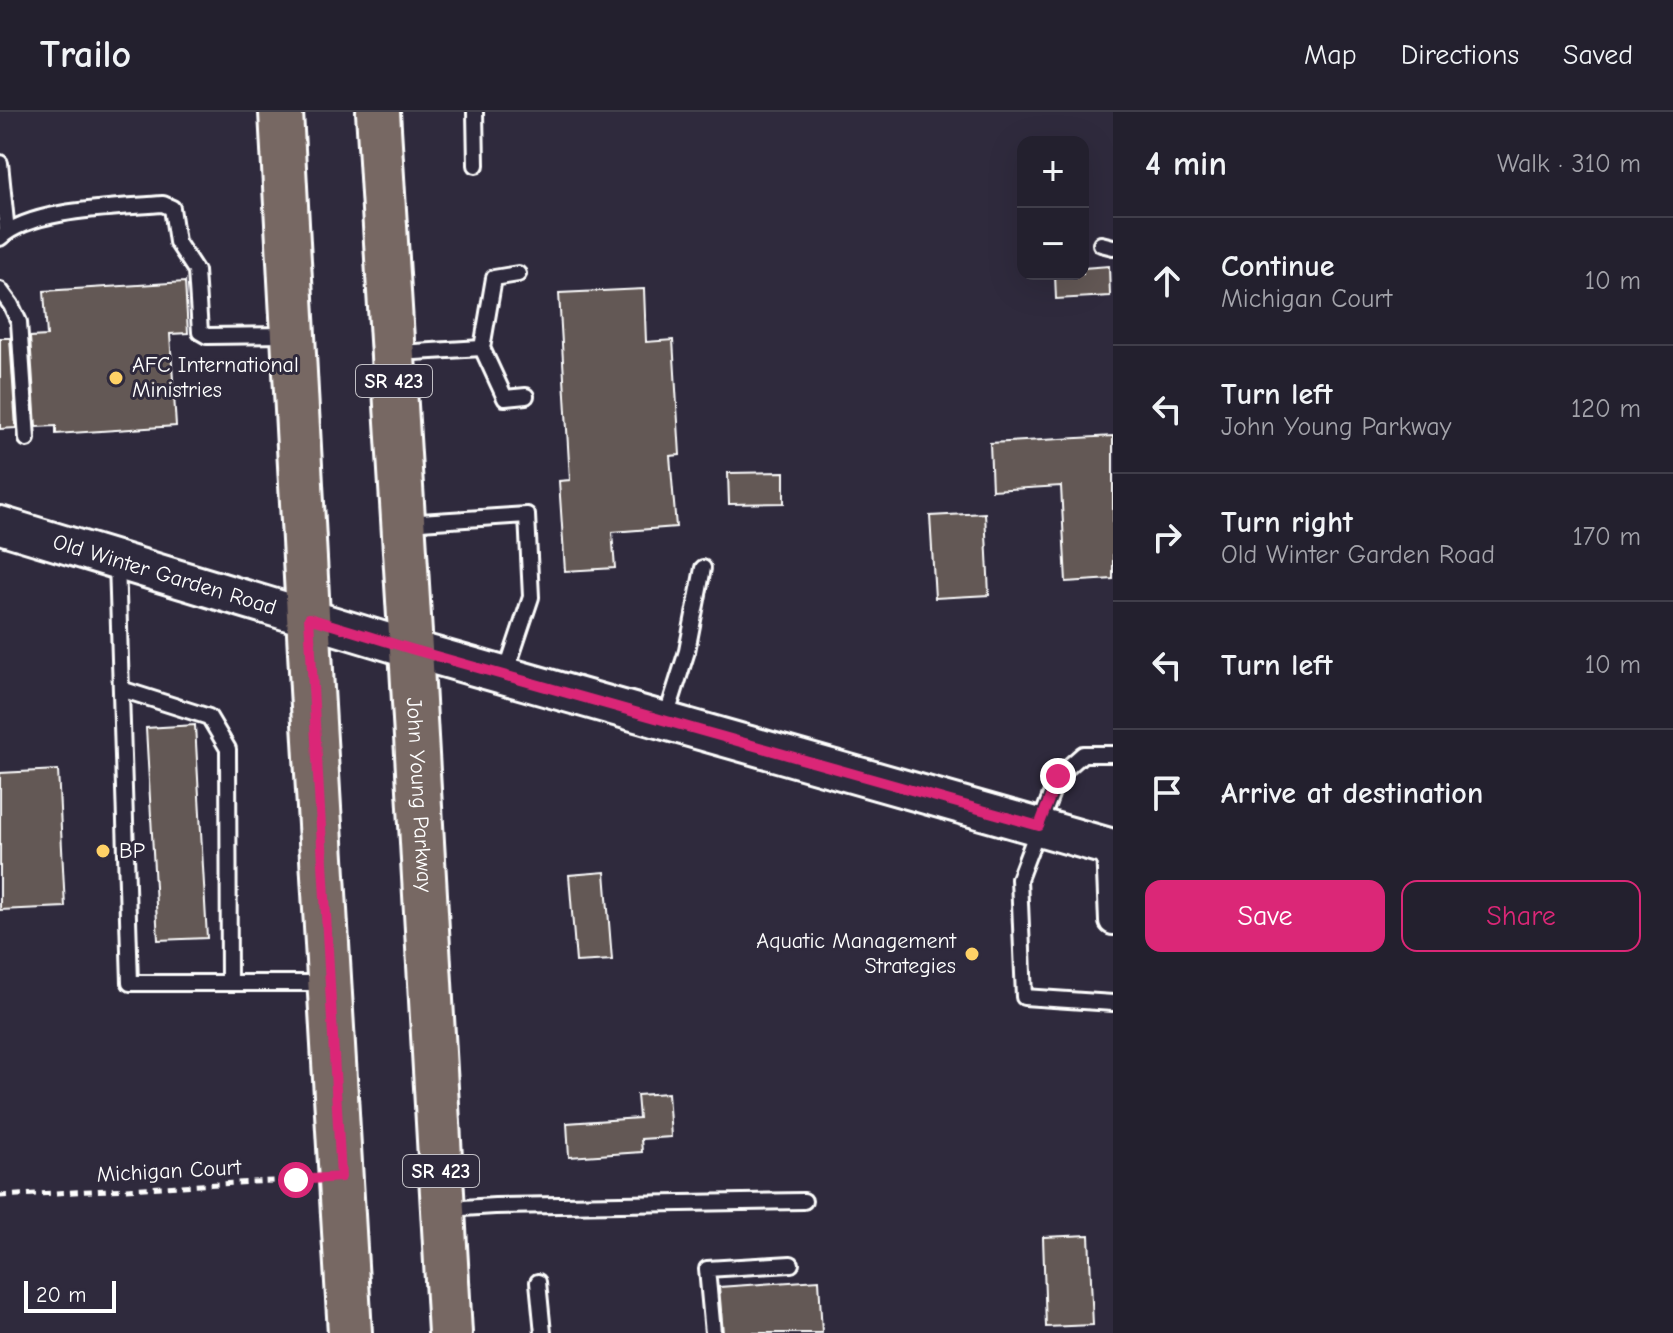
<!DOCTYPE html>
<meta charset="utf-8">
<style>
body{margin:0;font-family:"Comic Neue",sans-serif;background:#2f2d3a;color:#f1f3f6}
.controls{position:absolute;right:24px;top:24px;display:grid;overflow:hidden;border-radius:16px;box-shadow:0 8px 32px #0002}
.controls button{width:72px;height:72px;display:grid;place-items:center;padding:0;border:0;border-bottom:2px solid #403e4a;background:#23202e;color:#f1f3f6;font:40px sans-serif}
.scale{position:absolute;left:24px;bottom:20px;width:92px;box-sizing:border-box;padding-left:8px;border:4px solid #fff;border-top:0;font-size:22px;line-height:28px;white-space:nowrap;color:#fff;-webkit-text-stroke:6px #2f2a3d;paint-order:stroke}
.stop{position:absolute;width:24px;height:24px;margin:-18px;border:6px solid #db2777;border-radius:50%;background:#fff}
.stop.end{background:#db2777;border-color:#fff;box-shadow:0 2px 8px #0008}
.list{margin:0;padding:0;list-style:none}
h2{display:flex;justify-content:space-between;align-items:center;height:104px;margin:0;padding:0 32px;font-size:34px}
h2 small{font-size:26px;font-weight:400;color:#a3a3aa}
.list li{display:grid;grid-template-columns:52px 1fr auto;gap:24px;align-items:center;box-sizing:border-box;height:128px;padding:0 32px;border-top:2px solid #403e4a}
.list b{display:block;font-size:30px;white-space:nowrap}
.list p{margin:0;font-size:26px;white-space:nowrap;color:#a3a3aa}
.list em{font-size:26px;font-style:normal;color:#a3a3aa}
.actions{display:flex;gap:16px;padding:24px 32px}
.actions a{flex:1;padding:18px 0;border:2px solid #db2777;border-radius:16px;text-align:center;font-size:28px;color:#db2777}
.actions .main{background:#db2777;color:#fff}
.icon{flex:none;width:44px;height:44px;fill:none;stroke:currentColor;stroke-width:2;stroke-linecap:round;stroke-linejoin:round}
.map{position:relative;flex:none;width:1113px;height:1221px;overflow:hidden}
header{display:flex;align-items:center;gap:48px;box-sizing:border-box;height:112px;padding:0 40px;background:#23202e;border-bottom:2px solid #403e4a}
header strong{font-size:38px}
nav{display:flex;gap:44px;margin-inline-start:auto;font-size:28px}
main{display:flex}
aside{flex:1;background:#23202e}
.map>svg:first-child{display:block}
.building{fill:#645854;stroke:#fff;stroke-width:2}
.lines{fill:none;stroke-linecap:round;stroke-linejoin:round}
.service-casing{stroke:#fff;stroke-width:20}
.minor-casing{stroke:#fff;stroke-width:32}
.secondary-casing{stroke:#fff;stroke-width:42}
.primary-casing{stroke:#fff;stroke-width:48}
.path{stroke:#fff;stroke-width:5;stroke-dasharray:8 6;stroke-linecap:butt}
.service{stroke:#2f2a3d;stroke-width:14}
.minor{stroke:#2f2a3d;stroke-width:26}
.secondary{stroke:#2f2a3d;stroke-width:36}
.primary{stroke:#776864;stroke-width:42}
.route{stroke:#db2777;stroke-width:10}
.poi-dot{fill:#ffd166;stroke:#2f2a3d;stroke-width:3}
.labels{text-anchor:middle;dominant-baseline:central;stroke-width:6;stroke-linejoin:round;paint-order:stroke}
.shield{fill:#2f2a3d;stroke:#c1bfc5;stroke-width:2}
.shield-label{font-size:20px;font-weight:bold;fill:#fff}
.poi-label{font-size:22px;fill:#fff;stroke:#2f2a3d;text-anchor:start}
.street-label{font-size:22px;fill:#fff;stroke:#2f2a3d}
</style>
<header>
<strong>Trailo</strong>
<nav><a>Map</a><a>Directions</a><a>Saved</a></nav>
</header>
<main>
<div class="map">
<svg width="1113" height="1221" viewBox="0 0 1113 1221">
<rect width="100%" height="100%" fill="#2f2a3d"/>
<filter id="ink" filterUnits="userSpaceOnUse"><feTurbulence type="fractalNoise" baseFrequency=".0125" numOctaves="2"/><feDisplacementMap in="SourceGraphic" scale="16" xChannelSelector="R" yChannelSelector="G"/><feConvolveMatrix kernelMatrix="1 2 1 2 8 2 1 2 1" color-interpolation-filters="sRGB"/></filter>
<g filter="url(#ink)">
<g class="building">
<polygon points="1109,154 1110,184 1056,187 1055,162 1083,162 1083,156"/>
<polygon points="185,170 188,221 170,222 176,314 56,322 56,314 36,315 30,225 47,224 44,179"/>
<polygon points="644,177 646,230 673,228 680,343 670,344 676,415 612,420 615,456 565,459 559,369 570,368 559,181"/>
<polygon points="0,226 10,226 16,316 0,317"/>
<polygon points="1113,324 1113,467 1066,470 1061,374 992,378 990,331"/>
<polygon points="784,360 784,391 729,392 728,361"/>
<polygon points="985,401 989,483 935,486 930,404"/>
<polygon points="195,613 207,826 158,828 146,616"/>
<polygon points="58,658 65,795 0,798 0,661"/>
<polygon points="605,760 612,848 576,850 569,763"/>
<polygon points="668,981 671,1025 641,1027 642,1040 569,1045 567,1011 639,1006 637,983"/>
<polygon points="1089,1123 1093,1213 1046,1215 1043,1125"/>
<polygon points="819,1168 822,1221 723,1221 719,1175"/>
</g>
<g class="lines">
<defs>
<g id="service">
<polyline points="475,0 476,53"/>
<polyline points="0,51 7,120"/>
<path d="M 0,126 C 32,96 119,96 163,92 L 172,96 L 177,130 L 196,159 L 200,220 L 207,224 L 288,223"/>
<polyline points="1101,132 1113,135"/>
<polyline points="518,162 494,166 482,236 505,286 526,284"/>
<polyline points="0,178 11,193 19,210 27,327"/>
<polyline points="398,241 482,236"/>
<polyline points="405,411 527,403 531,485 505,563"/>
<polyline points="117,450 130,871 325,871"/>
<polyline points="121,577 209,605 228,637 229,871"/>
<polyline points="665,609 687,539 703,456"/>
<polyline points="1113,642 1083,642 1058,664 1019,767 1024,885 1113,891"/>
<polyline points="447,1097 495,1094 804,1089"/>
<polyline points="538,1170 543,1221"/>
<polyline points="713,1221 707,1157 791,1152"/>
</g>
<polyline id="minor" points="1110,735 1113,809"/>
<g id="secondary">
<path id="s1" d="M 0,413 L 411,537 L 1113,736"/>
</g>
<g id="primary">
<polyline points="281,0 312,577 350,1221"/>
<path id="s2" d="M 378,0 L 411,537 L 450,1221"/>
</g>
</defs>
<use href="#service" class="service-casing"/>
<use href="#minor" class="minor-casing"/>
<use href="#secondary" class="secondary-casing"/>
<use href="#primary" class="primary-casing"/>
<polyline class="path" points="0,1084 308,1067"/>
<use href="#service" class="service"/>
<use href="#minor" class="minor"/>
<use href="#secondary" class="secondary"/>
<use href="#primary" class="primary"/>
</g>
</g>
<g class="lines" filter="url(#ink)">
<polyline class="route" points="296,1068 341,1065 309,506 411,537 1039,714 1058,664"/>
</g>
<g class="poi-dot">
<circle cx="116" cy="266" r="8"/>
<circle cx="103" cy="739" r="8"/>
<circle cx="972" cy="842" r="8"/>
</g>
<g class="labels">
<g class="shield">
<rect x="356" y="253" width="76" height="32" rx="6"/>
<rect x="403" y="1043" width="76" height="32" rx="6"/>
</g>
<g class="shield-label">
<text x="394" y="269">SR 423</text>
<text x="441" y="1059">SR 423</text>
</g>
<g class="poi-label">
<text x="132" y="253">AFC International<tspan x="132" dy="25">Ministries</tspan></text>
<text x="119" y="739">BP</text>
<text x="956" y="829" text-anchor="end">Aquatic Management<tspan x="956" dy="25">Strategies</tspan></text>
</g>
<g class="street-label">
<text stroke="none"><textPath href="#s1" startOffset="172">Old Winter Garden Road</textPath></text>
<text stroke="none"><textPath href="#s2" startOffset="684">John Young Parkway</textPath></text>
<text transform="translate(169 1059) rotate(-3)">Michigan Court</text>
</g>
</g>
</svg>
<div class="controls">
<button>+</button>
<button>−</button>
</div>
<div class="scale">20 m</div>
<div class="stop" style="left:296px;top:1068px"></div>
<div class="stop end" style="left:1058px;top:664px"></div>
</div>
<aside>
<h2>4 min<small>Walk · 310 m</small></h2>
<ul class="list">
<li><svg class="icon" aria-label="ahead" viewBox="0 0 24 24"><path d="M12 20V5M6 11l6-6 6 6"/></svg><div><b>Continue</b><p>Michigan Court</p></div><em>10 m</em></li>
<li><svg class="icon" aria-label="left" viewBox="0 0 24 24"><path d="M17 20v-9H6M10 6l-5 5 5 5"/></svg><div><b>Turn left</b><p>John Young Parkway</p></div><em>120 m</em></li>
<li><svg class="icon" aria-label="right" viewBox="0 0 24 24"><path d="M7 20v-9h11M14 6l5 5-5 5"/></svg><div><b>Turn right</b><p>Old Winter Garden Road</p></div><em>170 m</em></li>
<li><svg class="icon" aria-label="left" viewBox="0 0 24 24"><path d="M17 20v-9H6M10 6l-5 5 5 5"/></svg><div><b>Turn left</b></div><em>10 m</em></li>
<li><svg class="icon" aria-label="arrive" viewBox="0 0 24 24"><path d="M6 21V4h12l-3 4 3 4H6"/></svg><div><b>Arrive at destination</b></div></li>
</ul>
<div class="actions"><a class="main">Save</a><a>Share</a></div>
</aside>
</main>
